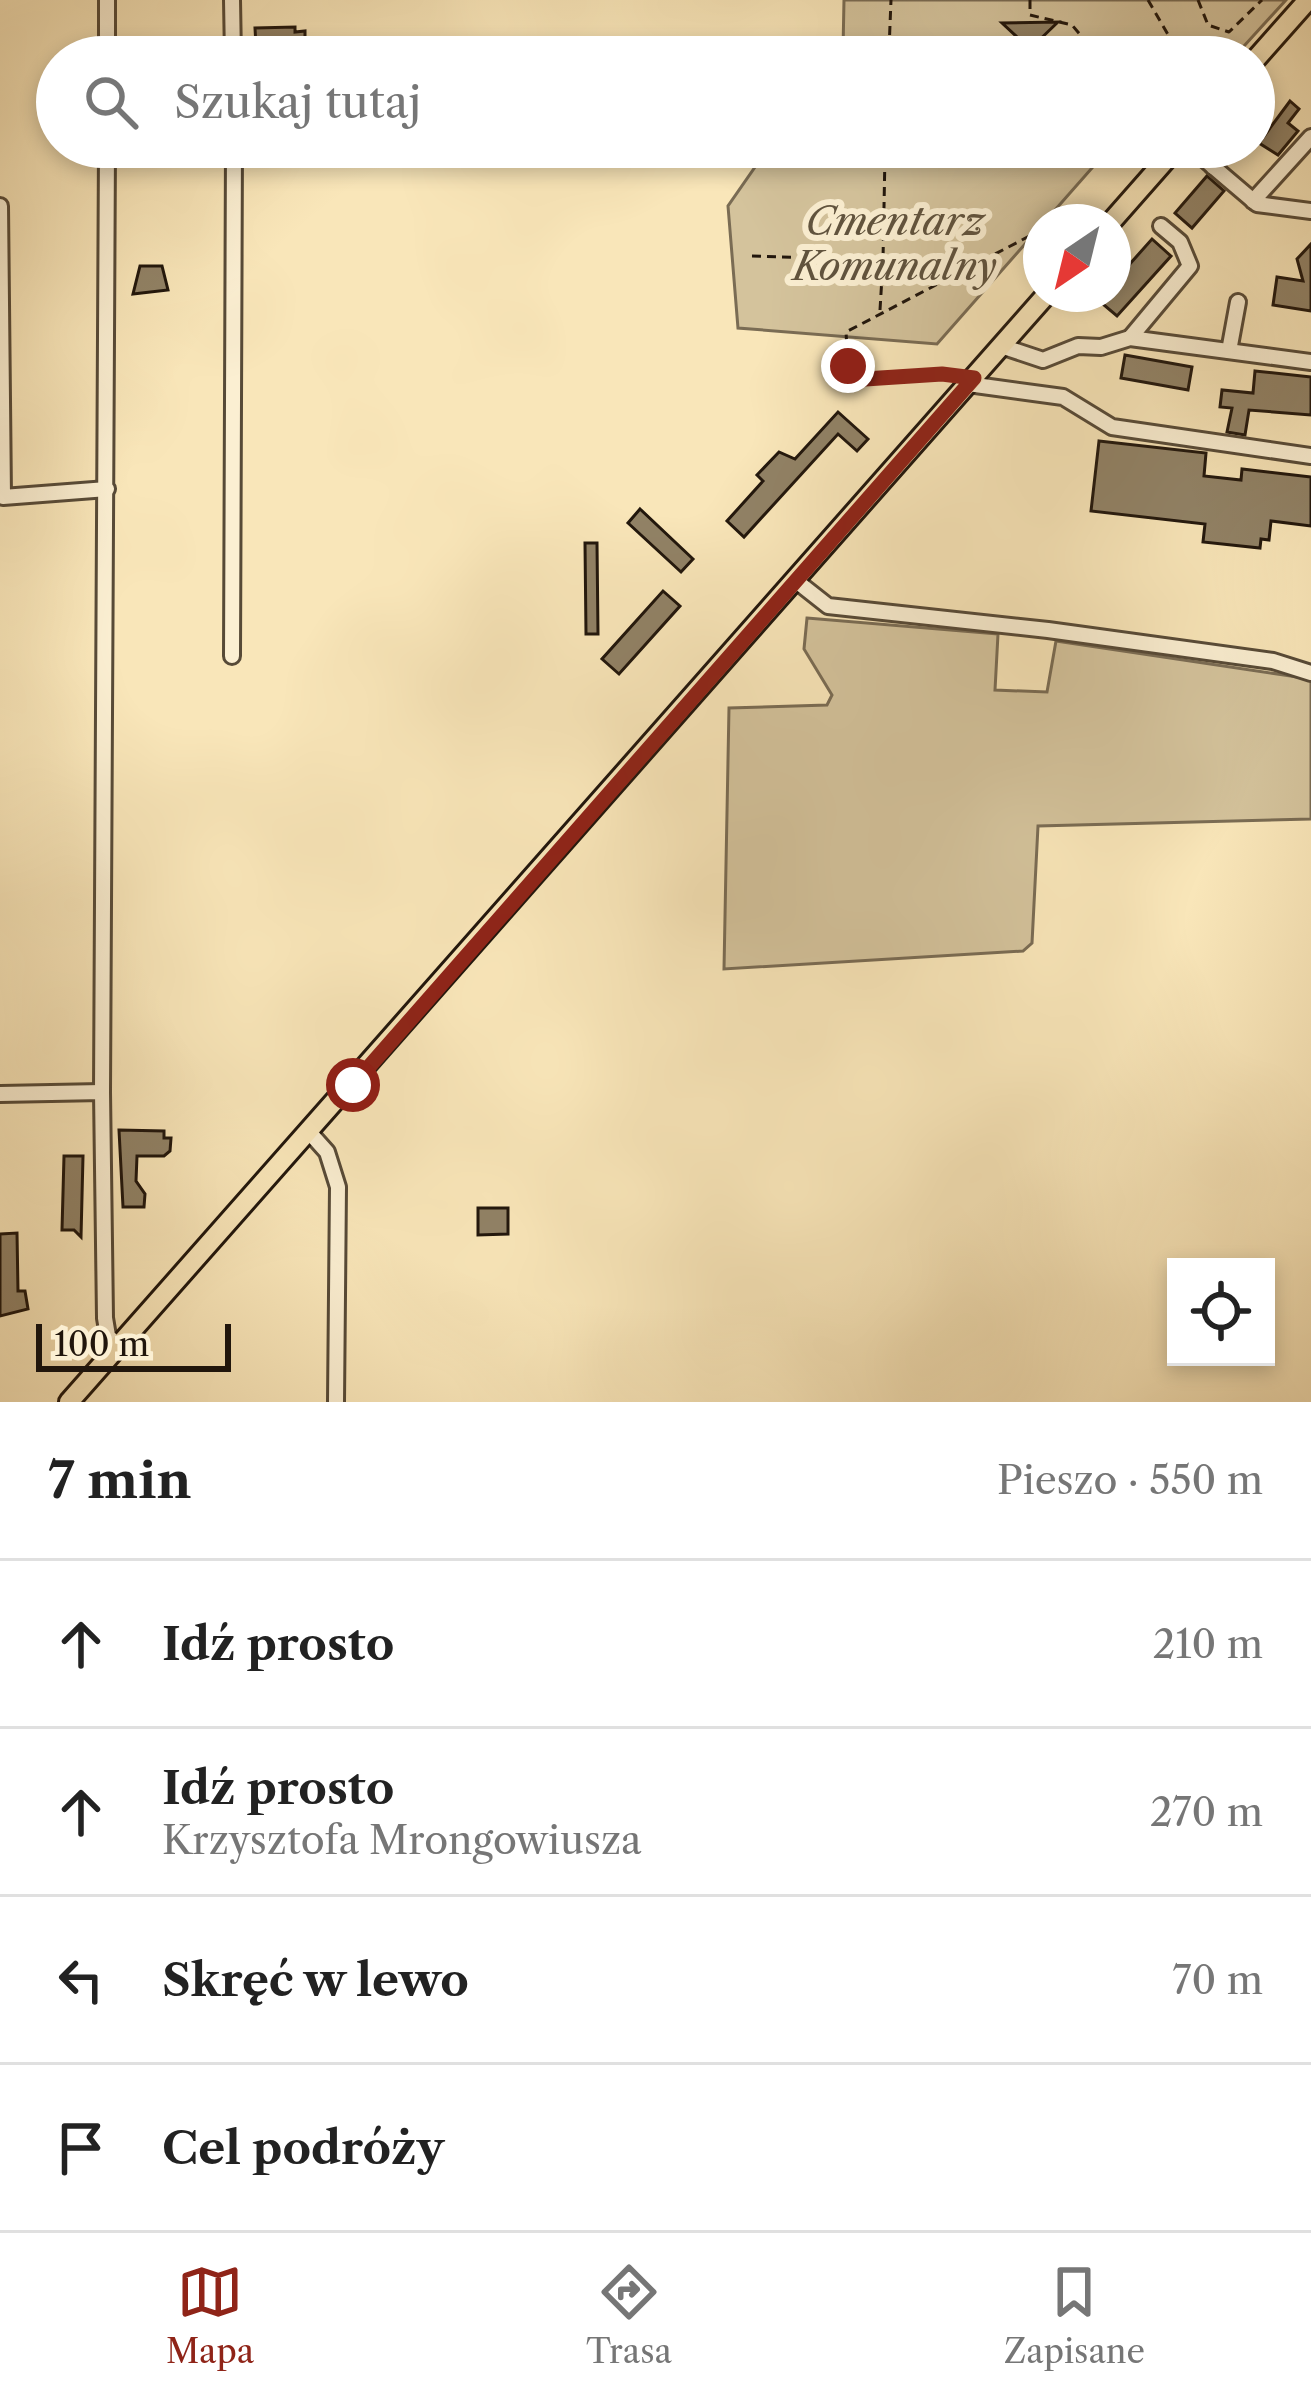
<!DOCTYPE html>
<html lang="pl">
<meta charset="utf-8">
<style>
body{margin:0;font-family:"Libre Caslon Text",serif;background:#f6f6f6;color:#222}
.controls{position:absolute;right:36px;bottom:36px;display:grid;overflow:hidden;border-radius:0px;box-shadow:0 6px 18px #0003}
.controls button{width:108px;height:108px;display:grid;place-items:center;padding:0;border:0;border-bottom:3px solid #e0e0e0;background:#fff;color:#222;font:60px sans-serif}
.compass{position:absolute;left:1023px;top:204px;width:108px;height:108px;border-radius:50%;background:#fff;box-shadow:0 6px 18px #0003;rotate:215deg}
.scale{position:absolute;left:36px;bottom:30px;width:195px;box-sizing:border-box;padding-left:12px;border:6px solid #21160c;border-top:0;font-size:33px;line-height:42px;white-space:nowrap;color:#21160c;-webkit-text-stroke:9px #fbefd2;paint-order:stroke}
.stop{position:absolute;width:36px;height:36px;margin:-27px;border:9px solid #8f2418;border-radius:50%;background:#fff}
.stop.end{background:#8f2418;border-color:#fff;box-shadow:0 3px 12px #0008}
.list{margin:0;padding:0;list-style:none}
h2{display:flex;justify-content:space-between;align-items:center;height:156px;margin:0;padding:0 48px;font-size:51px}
h2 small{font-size:39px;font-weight:400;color:#767676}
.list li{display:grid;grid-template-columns:78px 1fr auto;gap:36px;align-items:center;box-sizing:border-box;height:168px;padding:0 48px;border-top:3px solid #e0e0e0}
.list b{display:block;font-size:45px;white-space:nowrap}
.list p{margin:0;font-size:39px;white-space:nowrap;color:#767676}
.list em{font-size:39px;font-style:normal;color:#767676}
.icon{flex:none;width:66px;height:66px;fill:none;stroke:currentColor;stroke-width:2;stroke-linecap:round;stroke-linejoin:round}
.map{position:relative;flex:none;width:1311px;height:1402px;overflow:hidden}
.search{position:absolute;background:#fff;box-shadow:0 6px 18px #0003;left:36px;right:36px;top:36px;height:132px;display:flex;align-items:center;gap:30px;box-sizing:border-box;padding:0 42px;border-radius:66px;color:#767676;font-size:45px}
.sheet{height:828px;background:#fff}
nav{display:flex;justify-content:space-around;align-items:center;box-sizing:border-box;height:168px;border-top:3px solid #e0e0e0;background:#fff;font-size:33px;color:#767676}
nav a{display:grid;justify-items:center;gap:6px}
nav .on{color:#8f2418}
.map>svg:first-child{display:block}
.green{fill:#d4c39c;stroke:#7a6c54;stroke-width:3}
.building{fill:#918266;stroke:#21160c;stroke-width:3}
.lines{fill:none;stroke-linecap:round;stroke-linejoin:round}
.minor-casing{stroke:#574a37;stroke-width:20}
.major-casing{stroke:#21160c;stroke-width:24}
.path{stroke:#21160c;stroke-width:3;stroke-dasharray:9 6;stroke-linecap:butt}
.minor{stroke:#fbefd2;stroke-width:14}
.major{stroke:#f9e6b9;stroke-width:18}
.route{stroke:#8f2418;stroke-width:15}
.labels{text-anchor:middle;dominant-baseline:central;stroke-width:12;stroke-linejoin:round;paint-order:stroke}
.park-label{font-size:39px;font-style:italic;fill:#60533e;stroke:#fbefd2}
</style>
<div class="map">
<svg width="1311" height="1402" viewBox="0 0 1311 1402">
<rect width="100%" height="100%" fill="#f9e6b9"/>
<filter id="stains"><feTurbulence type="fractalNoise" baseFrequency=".00167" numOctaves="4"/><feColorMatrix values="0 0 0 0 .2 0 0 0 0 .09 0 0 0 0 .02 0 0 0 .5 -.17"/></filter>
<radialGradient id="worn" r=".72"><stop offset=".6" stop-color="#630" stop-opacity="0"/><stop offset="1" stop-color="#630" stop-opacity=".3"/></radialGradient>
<g class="green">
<polygon points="844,0 1286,0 1234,57 830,57 843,50"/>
<polygon points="769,147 1152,147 1140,160 1099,160 937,344 738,328 728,206"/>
<polygon points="807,618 998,634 995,690 1047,692 1056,641 1311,679 1311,819 1038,826 1032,943 1023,951 724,969 729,708 827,705 832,695 804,649"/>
</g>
<g class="building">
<polygon points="1058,22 1030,49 1002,23"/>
<polygon points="295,27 295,32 305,31 305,45 256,46 255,28"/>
<polygon points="1290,101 1299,109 1288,123 1298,131 1278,155 1259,143"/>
<polygon points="1207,176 1224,191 1192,228 1175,213"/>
<polygon points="1152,239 1171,256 1117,316 1098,300 1113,294 1113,283"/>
<polygon points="1311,244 1311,311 1273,305 1277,277 1303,281 1297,259"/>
<polygon points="140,266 162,266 168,290 133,294"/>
<polygon points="1125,355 1192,367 1188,390 1121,378"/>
<polygon points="1255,371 1311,377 1311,415 1249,410 1245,435 1227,432 1232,408 1220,407 1222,390 1253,393"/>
<polygon points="838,412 868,439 857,451 838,434 744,537 727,521 763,481 757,475 779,452 795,459"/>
<polygon points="1099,441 1206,453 1204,476 1241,480 1242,469 1311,477 1311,526 1271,521 1269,540 1261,539 1260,548 1203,542 1205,524 1091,511"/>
<polygon points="640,509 693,559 681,572 628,523"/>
<polygon points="585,543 597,543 598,634 586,634"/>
<polygon points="663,591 680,606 619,674 602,659"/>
<polygon points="119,1130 164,1131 164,1138 171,1138 170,1151 164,1156 137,1156 136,1181 145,1194 144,1207 123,1207"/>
<polygon points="64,1156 83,1156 81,1237 74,1230 62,1230"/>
<polygon points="478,1208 508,1208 508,1234 478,1235"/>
<polygon points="17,1233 18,1291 25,1291 28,1309 0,1316 0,1234"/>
</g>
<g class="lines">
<defs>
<g id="minor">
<polyline points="232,0 233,57"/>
<polyline points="107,57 107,0"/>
<polyline points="1254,101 1263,109 1254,119"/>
<polyline points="1190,147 1257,204 1311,211"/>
<polyline points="1213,167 1230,147"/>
<polyline points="1253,201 1311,137"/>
<polyline points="0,206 3,497 107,489"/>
<polyline points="1130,338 1190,266 1180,242 1161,226"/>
<polyline points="1001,346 1043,360 1078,346 1101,347 1130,338 1311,362"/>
<polyline points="1229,351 1238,302"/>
<polyline points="968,384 1063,397 1112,427 1311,456"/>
<polyline points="795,580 828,606 1048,630 1273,661 1311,673"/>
<polyline points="232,656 234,147"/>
<polyline points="102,1092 107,147"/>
<polyline points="0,1094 102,1092 105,1318 108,1336 118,1346"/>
<polyline points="310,1133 327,1152 338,1187 336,1402"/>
</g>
<g id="major">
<polyline points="1254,61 1308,0"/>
<polyline points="1111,222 1177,147"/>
<polyline points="69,1402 1047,294"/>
</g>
</defs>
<use href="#minor" class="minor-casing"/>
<use href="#major" class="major-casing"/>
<g class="path">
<polyline points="1030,0 1030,15 1072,25 1099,57"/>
<polyline points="1148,0 1181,57"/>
<polyline points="1198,0 1208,25 1229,32 1262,0"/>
<polyline points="850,48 889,50 889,57"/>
<polyline points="889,50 891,0"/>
<polyline points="752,256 883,260 885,154 785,151"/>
<polyline points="880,310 883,260 967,265"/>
<polyline points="956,374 865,379 848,366 846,332 1041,230"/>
</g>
<use href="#minor" class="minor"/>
<use href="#major" class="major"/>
</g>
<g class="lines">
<polyline class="route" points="353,1085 974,378 942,374 865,379 848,366"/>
</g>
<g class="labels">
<g class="park-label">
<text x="895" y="221">Cmentarz<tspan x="895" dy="45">Komunalny</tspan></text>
</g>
</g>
<rect width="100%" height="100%" filter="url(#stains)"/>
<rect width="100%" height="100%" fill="url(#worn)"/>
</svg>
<div class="controls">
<button><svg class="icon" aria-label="locate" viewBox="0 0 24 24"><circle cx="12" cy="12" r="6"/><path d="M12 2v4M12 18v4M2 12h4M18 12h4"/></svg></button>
</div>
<svg class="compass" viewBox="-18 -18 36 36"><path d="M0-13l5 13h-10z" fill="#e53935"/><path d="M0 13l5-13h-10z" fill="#767676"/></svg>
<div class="scale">100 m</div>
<div class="stop" style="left:353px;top:1085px"></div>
<div class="stop end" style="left:848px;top:366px"></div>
<div class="search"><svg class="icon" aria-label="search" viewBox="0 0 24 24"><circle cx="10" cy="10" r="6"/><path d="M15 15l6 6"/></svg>Szukaj tutaj</div>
</div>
<section class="sheet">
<h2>7 min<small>Pieszo · 550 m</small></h2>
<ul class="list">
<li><svg class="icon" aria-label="ahead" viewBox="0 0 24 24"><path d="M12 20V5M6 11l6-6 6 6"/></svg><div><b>Idź prosto</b></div><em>210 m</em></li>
<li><svg class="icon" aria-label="ahead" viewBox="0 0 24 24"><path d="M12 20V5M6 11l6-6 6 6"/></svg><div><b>Idź prosto</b><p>Krzysztofa Mrongowiusza</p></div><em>270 m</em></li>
<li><svg class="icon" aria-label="left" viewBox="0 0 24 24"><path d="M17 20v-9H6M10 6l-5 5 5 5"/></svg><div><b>Skręć w lewo</b></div><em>70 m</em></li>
<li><svg class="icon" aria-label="arrive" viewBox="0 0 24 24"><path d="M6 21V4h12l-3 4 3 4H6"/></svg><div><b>Cel podróży</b></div></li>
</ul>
</section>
<nav>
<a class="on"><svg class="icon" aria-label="map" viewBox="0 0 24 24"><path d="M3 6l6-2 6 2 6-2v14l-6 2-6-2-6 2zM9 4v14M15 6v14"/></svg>Mapa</a>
<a><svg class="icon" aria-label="directions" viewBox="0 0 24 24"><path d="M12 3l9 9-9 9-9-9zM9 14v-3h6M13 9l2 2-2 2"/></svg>Trasa</a>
<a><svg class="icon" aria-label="saved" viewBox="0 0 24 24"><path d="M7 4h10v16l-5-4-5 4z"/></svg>Zapisane</a>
</nav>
